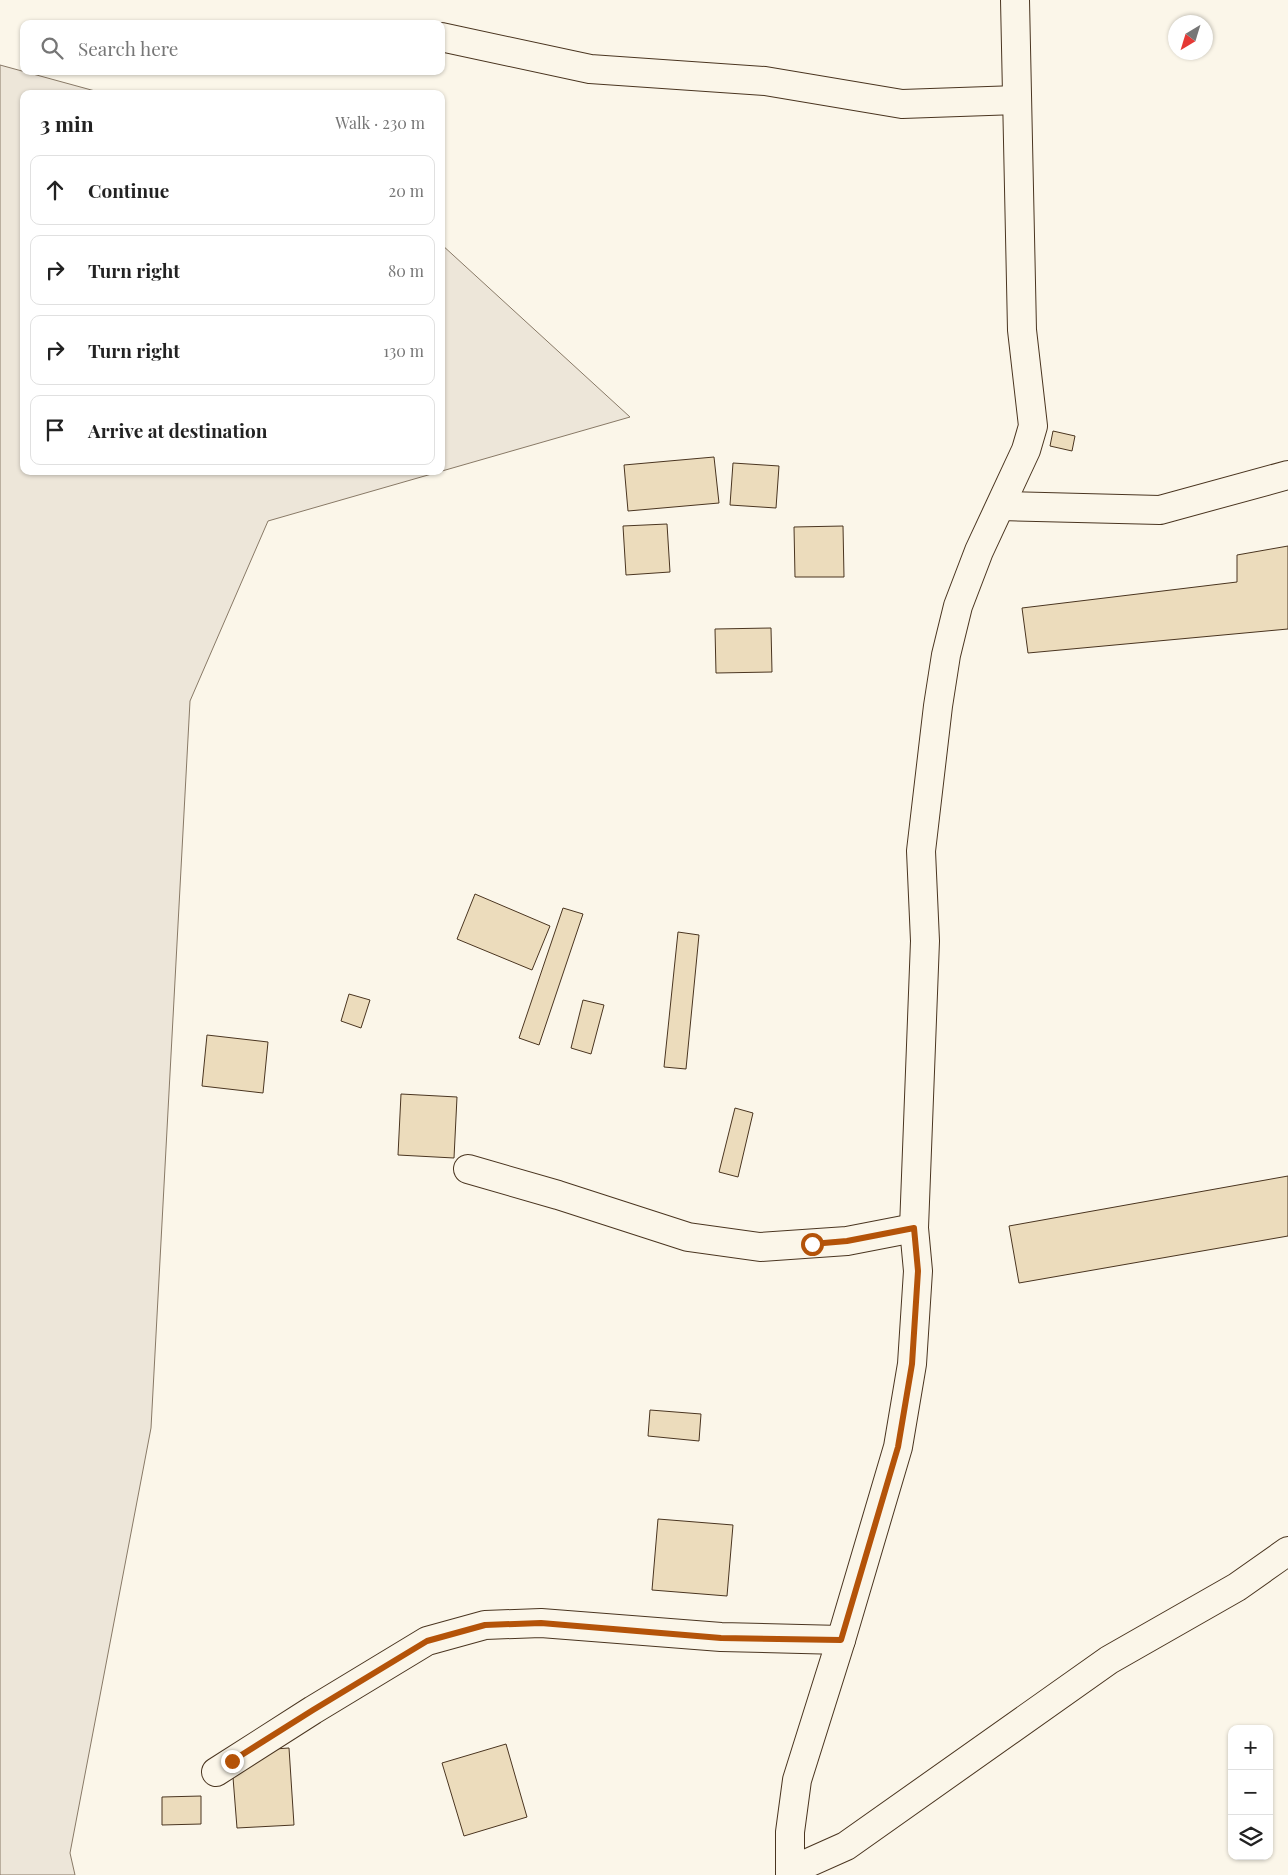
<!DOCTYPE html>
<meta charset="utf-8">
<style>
body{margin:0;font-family:"Playfair Display",serif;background:#f2f2f2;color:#222}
.controls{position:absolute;right:15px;bottom:15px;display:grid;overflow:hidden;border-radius:10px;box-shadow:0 1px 4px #0004}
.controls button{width:45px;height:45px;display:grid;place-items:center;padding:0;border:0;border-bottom:1px solid #e0e0e0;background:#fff;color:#222;font:25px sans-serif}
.compass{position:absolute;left:1168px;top:15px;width:45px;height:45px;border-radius:50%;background:#fff;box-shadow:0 1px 4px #0004;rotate:218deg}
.stop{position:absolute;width:15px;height:15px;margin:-11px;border:4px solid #b45309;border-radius:50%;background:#fff}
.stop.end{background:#b45309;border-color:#fff;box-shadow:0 1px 5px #0008}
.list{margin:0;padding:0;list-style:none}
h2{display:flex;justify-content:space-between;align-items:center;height:65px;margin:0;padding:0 20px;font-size:21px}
h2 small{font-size:16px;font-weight:400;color:#767676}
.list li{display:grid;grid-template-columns:32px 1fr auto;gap:15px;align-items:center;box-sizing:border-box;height:70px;margin:0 10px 10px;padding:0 10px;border:1px solid #e0e0e0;border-radius:10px}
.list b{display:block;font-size:19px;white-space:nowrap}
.list em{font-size:16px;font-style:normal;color:#767676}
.icon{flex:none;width:28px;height:28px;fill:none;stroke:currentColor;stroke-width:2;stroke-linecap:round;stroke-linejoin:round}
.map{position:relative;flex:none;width:1288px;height:1875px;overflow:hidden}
.search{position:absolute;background:#fff;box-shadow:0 1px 4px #0004;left:20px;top:20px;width:425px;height:55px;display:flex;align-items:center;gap:12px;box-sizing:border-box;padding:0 18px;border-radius:10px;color:#767676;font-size:19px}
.panel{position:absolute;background:#fff;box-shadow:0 1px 4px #0004;left:20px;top:90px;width:425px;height:385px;border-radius:10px}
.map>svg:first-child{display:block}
.green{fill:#ede6d9;stroke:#887966}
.building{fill:#ecdcbc;stroke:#4a3520}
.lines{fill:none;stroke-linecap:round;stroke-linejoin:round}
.minor-casing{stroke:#4a3520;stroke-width:30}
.minor{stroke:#fbf6e9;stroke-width:28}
.route{stroke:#b45309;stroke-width:6}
</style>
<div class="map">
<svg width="1288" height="1875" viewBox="0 0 1288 1875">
<rect width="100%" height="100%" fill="#fbf6e9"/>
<polygon class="green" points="0,65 106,94 24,94 24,471 441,471 441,244 630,417 268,521 190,701 151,1428 70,1853 75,1875 0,1875"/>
<g class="building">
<polygon points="1053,431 1075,436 1072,451 1050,446"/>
<polygon points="714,457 719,503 628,511 624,465"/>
<polygon points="733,463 779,466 776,508 730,505"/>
<polygon points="667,524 670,572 626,575 623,526"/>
<polygon points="843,526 844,577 795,577 794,527"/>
<polygon points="1288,546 1288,629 1028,653 1022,608 1237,582 1237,555"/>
<polygon points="771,628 772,672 716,673 715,629"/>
<polygon points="475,894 550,926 532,970 457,939"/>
<polygon points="563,908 583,914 539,1045 519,1038"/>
<polygon points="678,932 699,935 686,1069 664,1067"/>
<polygon points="349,994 370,1000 361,1028 341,1021"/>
<polygon points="583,1000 604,1005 591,1054 571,1048"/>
<polygon points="207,1035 268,1042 263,1093 202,1086"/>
<polygon points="401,1094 457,1097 454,1158 398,1155"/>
<polygon points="735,1108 753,1113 738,1177 719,1172"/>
<polygon points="1288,1176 1288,1236 1019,1283 1009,1226"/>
<polygon points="650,1410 701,1414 699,1441 648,1436"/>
<polygon points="658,1519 733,1525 727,1596 652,1590"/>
<polygon points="506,1744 527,1817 464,1836 442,1763"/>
<polygon points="289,1748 294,1825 237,1828 231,1752"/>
<polygon points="201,1796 201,1824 162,1825 162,1797"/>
</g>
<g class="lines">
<defs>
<g id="minor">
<polyline points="441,37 590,69 765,81 902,104 1017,100"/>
<polyline points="1001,506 1160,510 1288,475"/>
<polyline points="468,1169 558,1195 688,1237 760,1247 847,1241 914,1228"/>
<polyline points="216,1772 313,1710 427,1641 485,1625 541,1623 721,1637 841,1640"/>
<polyline points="790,1871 846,1846 1109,1660 1237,1587 1288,1551"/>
<polyline points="790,1875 790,1832 797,1780 841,1640 898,1447 912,1364 918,1271 914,1228 925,941 921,851 938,706 946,655 958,606 979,551 1026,450 1033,426 1022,330 1015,0"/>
</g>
</defs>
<use href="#minor" class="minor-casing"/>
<use href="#minor" class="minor"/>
</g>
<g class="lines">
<polyline class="route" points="232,1761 313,1710 427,1641 485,1625 541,1623 721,1638 841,1640 898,1447 912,1364 918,1271 914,1228 847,1241 812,1244"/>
</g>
</svg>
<div class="controls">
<button>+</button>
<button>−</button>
<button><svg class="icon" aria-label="layers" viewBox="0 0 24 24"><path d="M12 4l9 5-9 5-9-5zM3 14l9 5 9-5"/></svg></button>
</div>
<svg class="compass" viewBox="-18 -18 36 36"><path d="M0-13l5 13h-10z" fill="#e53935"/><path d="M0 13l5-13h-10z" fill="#767676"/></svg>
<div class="stop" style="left:812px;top:1244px"></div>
<div class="stop end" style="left:232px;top:1761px"></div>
<div class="search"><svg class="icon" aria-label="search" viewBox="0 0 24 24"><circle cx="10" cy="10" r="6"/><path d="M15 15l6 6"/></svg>Search here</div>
<section class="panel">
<h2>3 min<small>Walk · 230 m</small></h2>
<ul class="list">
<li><svg class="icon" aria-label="ahead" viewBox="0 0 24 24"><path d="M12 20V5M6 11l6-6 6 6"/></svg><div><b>Continue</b></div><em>20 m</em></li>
<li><svg class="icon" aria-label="right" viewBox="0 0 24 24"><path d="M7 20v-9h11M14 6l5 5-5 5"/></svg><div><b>Turn right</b></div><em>80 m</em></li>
<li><svg class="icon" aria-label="right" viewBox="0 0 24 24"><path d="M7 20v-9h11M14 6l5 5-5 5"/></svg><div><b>Turn right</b></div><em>130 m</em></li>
<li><svg class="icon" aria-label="arrive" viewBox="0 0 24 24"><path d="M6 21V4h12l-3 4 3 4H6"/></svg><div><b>Arrive at destination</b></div></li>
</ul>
</section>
</div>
